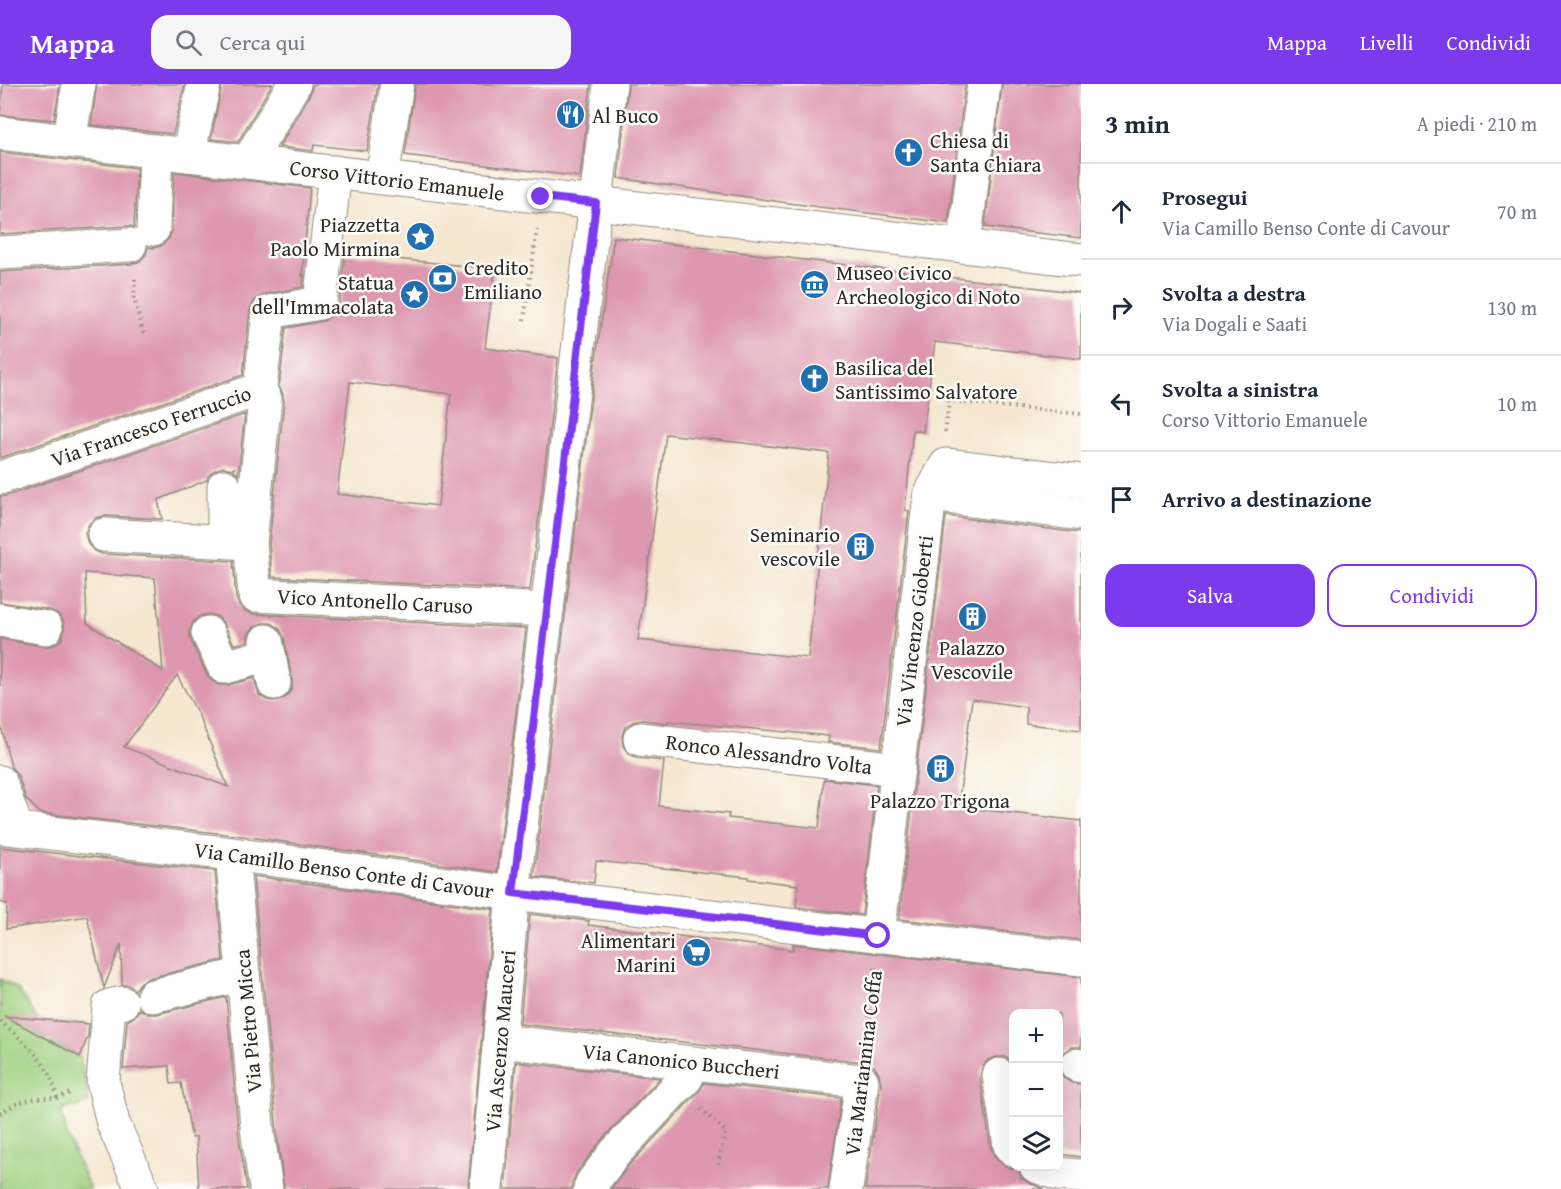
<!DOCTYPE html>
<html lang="it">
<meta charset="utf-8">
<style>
body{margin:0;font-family:"Gentium Book Plus",serif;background:#f6f6f7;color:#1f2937}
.controls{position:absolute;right:18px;bottom:18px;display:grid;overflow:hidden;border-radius:12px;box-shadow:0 6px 24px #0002}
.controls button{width:54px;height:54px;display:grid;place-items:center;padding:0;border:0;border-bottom:2px solid #e0e1e3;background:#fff;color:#1f2937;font:30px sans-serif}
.stop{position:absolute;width:18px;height:18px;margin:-14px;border:4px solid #7c3aed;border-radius:50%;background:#fff}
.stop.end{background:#7c3aed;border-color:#fff;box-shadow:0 2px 6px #0008}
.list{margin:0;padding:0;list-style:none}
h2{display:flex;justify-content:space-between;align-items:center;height:78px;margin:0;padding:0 24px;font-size:26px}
h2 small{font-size:20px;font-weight:400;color:#747a83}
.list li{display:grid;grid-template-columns:39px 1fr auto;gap:18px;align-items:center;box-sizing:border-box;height:96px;padding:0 24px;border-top:2px solid #e0e1e3}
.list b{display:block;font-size:22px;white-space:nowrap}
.list p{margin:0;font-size:20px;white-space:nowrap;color:#747a83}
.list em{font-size:20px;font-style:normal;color:#747a83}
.actions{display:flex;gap:12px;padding:18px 24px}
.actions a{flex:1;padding:14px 0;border:2px solid #7c3aed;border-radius:18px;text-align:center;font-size:21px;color:#7c3aed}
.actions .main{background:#7c3aed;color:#fff}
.icon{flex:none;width:33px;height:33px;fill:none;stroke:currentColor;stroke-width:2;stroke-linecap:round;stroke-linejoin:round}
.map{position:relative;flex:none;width:1081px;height:1105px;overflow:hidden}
header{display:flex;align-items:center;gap:36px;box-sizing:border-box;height:84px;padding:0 30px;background:#7c3aed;color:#fff}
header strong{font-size:28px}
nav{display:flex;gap:33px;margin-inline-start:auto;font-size:21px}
.search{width:420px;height:54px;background:#f6f6f7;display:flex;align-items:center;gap:15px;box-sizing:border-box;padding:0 21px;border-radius:18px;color:#747a83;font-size:22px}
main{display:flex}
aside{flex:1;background:#fff}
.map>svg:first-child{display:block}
.green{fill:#9fd080;stroke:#657e56;stroke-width:1.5}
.building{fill:#dd98b0;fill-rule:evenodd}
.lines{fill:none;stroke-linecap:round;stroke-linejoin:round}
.minor-casing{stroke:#90897e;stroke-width:35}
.path{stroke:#90897e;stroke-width:4;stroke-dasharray:1.5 4.5;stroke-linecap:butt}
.minor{stroke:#fff;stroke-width:33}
.route{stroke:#7c3aed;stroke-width:8}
.labels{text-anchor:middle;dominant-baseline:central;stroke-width:5;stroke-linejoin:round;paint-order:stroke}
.poi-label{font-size:21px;fill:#2b2b2b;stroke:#fdfcf7;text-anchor:start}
.street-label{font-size:21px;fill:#2b2b2b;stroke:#fdfcf7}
</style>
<header>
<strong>Mappa</strong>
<div class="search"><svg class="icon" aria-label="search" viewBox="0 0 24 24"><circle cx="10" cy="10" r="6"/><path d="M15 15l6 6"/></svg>Cerca qui</div>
<nav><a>Mappa</a><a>Livelli</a><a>Condividi</a></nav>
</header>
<main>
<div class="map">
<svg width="1081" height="1105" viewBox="0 0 1081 1105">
<rect width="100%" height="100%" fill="#fdfcf7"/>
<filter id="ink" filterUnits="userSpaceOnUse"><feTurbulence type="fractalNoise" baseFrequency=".0167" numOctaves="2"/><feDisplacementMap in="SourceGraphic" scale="12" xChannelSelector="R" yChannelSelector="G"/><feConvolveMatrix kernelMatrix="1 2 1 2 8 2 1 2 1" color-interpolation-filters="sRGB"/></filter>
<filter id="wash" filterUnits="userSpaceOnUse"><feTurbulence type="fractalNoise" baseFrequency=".008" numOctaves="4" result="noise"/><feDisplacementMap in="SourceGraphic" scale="24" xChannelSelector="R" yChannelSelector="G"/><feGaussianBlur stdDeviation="1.35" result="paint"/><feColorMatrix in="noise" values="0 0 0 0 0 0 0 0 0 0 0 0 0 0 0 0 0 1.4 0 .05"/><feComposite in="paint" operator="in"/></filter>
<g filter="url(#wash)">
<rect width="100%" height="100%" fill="#f5e7d0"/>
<polygon class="green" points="0,895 18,905 51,957 80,973 89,1018 61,1027 68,1055 90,1105 0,1105"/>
<g id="blocks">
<g class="building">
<polygon points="3,0 60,0 54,36 0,31"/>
<polygon points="97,0 185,0 173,50 91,41"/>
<polygon points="222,0 272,0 238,58 211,55"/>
<polygon points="313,0 378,0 367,67 314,61 313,67 279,63 310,10"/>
<polygon points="415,0 591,0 580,93 405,71"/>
<polygon points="628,0 965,0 948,139 788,119 618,94"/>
<polygon points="1002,0 1081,0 1081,154 985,143"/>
<polygon points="0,68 137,84 134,143 129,142 0,150"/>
<polygon points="174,88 310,104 302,192 304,190 303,203 266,210 255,216 250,226 243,291 0,374 0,188 131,180 140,177 146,170 148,163 153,164 161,162 169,154 172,146"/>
<path d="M 614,153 L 1081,209 L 1081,275 L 935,258 L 923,348 L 913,346 L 905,426 L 909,427 L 881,664 L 828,658 L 829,652 L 668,637 L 668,639 L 642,636 L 633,638 L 625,643 L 622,652 L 623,662 L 629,670 L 638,674 L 664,677 L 659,722 L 729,730 L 728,734 L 819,744 L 824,695 L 877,701 L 862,831 L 796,823 L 798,801 L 748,795 L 748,793 L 596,777 L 594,799 L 534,793 L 595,280 ZM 666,350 L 829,369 L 808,574 L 638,556 Z"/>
<path d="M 345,170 L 495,185 L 485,264 L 558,274 L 530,506 L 272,493 L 269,459 L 284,317 L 282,308 L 279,303 L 286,244 L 323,237 L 334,231 L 339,221 ZM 350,298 L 451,310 L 438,422 L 337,410 Z"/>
<path d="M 245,330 L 238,391 L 234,387 L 235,384 L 232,385 L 223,383 L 215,386 L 208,392 L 207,396 L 158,416 L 162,435 L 105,432 L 96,434 L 89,440 L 85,449 L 88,460 L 94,467 L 103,470 L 233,477 L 236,513 L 239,521 L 245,527 L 254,530 L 526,544 L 497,788 L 235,751 L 40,729 L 26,715 L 18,692 L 11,683 L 0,638 L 0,555 L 43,562 L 52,562 L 61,556 L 64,547 L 64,538 L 58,530 L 50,526 L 0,518 L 0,412 L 6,412 ZM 85,489 L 155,494 L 163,587 L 87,539 ZM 209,530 L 218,533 L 225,541 L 234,561 L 248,557 L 248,551 L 253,544 L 262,539 L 271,539 L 279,544 L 284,553 L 292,596 L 292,605 L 286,613 L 277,617 L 267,616 L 259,611 L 254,594 L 228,601 L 220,601 L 212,597 L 207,591 L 191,557 L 189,548 L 193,538 L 200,532 ZM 177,591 L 199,632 L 228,703 L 124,663 Z"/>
<polygon points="946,432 1081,449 1081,646 1026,640 1026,623 972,615 958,723 1081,737 1081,856 899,835"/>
<polygon points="0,763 215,787 223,876 149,894 141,898 135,906 128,901 122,901 121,860 104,904 87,832 6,845 7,820 0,818"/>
<polygon points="253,792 493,825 468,1105 284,1105 277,1050"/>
<polygon points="530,830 589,837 588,841 793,866 793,860 1081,893 1081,963 1072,963 1064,968 1059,977 1059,986 1064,994 1072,999 1081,1000 1081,1073 1059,1070 1059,930 1014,930 1014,979 1005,973 996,973 988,976 982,984 980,993 991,1065 996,1075 1009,1084 1018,1084 1021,1094 1029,1099 1044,1105 865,1105 881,1000 879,990 874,982 864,978 520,940"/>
<polygon points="226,913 239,1054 247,1105 199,1105 196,1053 192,1054 181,999 171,1000 169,982 123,985 127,937 134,933 140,925 148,930 157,930"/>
<polygon points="4,932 89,940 88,952 80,973"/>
<polygon points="516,978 660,994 600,1058 577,1088 572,1099 572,1105 505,1105"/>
<polygon points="704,999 841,1014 828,1105 611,1105 629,1081 700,1006"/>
</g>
</g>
</g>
<g filter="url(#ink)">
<use href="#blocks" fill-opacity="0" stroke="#90897e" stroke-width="1.5"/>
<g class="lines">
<defs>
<g id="minor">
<polyline points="0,49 1081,176"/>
<polyline points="69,57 79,0"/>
<polyline points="188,71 204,0"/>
<polyline points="248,78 294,0"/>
<polyline points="382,94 397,0"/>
<polyline points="153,145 156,67"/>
<polyline points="964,162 984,0"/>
<polyline points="0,169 130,161"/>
<polyline points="265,315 250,459 255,511 547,526"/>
<polyline points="0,394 260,305 269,228 320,219 335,88"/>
<polyline points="224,402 224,457"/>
<polyline points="930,411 1081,430"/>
<polyline points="104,451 250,459"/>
<polyline points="0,536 46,544"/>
<polyline points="208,549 224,583 269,571 266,557"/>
<polyline points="269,571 274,599"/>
<polyline points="640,655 898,685"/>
<polyline points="0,698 17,745"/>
<polyline points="0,743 232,770 513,809 1081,875"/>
<polyline points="232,770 258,1052 266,1105"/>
<polyline points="878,852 930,411 946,381 1081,397"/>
<polyline points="153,912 243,890"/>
<polyline points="122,919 109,922 103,998 113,1039 142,1105"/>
<polyline points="500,957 692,979 862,997 846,1105"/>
<polyline points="1077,981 1081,982"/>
<polyline points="999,991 1010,1062 1014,1066"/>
<polyline points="1036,1082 1058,1090 1081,1092"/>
<polyline points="486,1105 513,809 610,0"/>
<polyline points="590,1105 592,1099 615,1069 677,1003 687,993"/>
</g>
</defs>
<use href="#minor" class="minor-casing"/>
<g class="path">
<polyline points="135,195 134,213 143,249"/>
<polyline points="524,236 537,146"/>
<polyline points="945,348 949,317 1081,330"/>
<path d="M 0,937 C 25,958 51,980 57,1014"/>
<polyline points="866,963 875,884"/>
<polyline points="701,1025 726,1048 718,1080"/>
<polyline points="0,1029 18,1019 36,1014 57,1014 70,1009"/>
</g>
<use href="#minor" class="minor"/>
</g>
</g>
<g class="lines" filter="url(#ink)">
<polyline class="route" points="541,113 596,119 513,809 878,852"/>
</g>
<defs>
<symbol id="restaurant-disc" viewBox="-11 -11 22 22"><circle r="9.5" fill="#1f6fb2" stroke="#fdfcf7"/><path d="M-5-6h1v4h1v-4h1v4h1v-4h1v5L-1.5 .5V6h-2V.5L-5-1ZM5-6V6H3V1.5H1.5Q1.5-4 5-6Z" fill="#fff"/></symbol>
<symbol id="church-disc" viewBox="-11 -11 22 22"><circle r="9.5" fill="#1f6fb2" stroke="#fdfcf7"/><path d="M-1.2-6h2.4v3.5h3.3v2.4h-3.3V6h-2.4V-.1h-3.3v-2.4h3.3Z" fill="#fff"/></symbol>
<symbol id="sight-disc" viewBox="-11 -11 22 22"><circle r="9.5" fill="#1f6fb2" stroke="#fdfcf7"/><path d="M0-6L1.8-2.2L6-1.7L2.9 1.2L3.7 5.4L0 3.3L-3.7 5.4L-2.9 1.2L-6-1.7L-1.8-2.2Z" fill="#fff"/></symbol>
<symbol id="bank-disc" viewBox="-11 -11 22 22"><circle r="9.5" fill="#1f6fb2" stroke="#fdfcf7"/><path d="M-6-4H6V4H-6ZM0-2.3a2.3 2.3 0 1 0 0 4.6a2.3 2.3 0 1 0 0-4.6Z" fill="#fff"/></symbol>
<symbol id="museum-disc" viewBox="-11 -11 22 22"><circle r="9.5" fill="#1f6fb2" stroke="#fdfcf7"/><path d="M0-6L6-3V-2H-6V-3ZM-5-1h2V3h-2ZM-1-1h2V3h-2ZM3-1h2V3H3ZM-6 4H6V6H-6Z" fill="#fff"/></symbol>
<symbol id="building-disc" viewBox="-11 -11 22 22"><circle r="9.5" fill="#1f6fb2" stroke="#fdfcf7"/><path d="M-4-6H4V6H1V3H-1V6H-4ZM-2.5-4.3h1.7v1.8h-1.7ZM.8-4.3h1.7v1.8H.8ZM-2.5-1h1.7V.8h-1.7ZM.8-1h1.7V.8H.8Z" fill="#fff"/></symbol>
<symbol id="supermarket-disc" viewBox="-11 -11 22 22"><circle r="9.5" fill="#1f6fb2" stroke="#fdfcf7"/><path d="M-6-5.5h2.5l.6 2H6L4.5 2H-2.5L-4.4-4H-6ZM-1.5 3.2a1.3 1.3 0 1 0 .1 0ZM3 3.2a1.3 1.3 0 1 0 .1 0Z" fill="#fff"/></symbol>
</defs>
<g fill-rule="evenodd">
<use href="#restaurant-disc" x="554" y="14" width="33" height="33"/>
<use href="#church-disc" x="892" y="52" width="33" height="33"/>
<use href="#sight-disc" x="404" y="136" width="33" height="33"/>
<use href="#bank-disc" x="426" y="178" width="33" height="33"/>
<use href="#museum-disc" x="798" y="184" width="33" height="33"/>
<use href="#sight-disc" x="398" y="194" width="33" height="33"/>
<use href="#church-disc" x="798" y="278" width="33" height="33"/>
<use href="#building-disc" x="844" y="446" width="33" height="33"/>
<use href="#building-disc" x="956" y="516" width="33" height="33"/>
<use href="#building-disc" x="924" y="668" width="33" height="33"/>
<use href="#supermarket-disc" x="680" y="852" width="33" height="33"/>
</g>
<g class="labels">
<g class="poi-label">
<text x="592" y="31">Al Buco</text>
<text x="930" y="56">Chiesa di<tspan x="930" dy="24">Santa Chiara</tspan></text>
<text x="400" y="140" text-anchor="end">Piazzetta<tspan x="400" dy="24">Paolo Mirmina</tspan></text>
<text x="464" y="183">Credito<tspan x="464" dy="24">Emiliano</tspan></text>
<text x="836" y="188">Museo Civico<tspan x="836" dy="24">Archeologico di Noto</tspan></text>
<text x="394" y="198" text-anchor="end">Statua<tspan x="394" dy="24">dell'Immacolata</tspan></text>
<text x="835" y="283">Basilica del<tspan x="835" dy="24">Santissimo Salvatore</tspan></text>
<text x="840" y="450" text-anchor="end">Seminario<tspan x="840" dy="24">vescovile</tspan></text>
<text x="972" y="563" text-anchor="middle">Palazzo<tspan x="972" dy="24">Vescovile</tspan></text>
<text x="940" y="716" text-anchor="middle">Palazzo Trigona</text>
<text x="676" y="856" text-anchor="end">Alimentari<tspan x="676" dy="24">Marini</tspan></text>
</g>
<g class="street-label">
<text transform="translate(397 96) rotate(7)">Corso Vittorio Emanuele</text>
<text transform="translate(151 342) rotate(-19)">Via Francesco Ferruccio</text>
<text transform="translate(375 517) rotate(3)">Vico Antonello Caruso</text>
<text transform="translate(914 547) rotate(-83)">Via Vincenzo Gioberti</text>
<text transform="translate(769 670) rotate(7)">Ronco Alessandro Volta</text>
<text transform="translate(344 786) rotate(8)">Via Camillo Benso Conte di Cavour</text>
<text transform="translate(248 937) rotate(-95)">Via Pietro Micca</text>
<text transform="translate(500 957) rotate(-85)">Via Ascenzo Mauceri</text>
<text transform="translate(681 977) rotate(6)">Via Canonico Buccheri</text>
<text transform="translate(863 979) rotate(-83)">Via Mariannina Coffa</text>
</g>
</g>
</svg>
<div class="controls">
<button>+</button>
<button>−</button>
<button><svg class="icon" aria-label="layers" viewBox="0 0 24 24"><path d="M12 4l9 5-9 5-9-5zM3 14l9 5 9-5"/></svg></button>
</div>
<div class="stop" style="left:878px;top:852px"></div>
<div class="stop end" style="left:541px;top:113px"></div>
</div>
<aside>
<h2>3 min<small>A piedi · 210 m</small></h2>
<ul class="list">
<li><svg class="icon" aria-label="ahead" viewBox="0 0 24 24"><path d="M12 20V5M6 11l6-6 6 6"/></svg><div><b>Prosegui</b><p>Via Camillo Benso Conte di Cavour</p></div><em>70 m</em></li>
<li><svg class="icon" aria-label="right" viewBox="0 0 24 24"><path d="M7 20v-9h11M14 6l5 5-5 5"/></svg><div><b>Svolta a destra</b><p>Via Dogali e Saati</p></div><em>130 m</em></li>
<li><svg class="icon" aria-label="left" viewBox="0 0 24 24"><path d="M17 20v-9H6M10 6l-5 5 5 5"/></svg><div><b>Svolta a sinistra</b><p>Corso Vittorio Emanuele</p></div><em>10 m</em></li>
<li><svg class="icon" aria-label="arrive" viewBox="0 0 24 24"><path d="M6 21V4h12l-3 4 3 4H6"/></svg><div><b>Arrivo a destinazione</b></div></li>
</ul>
<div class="actions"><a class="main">Salva</a><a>Condividi</a></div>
</aside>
</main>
